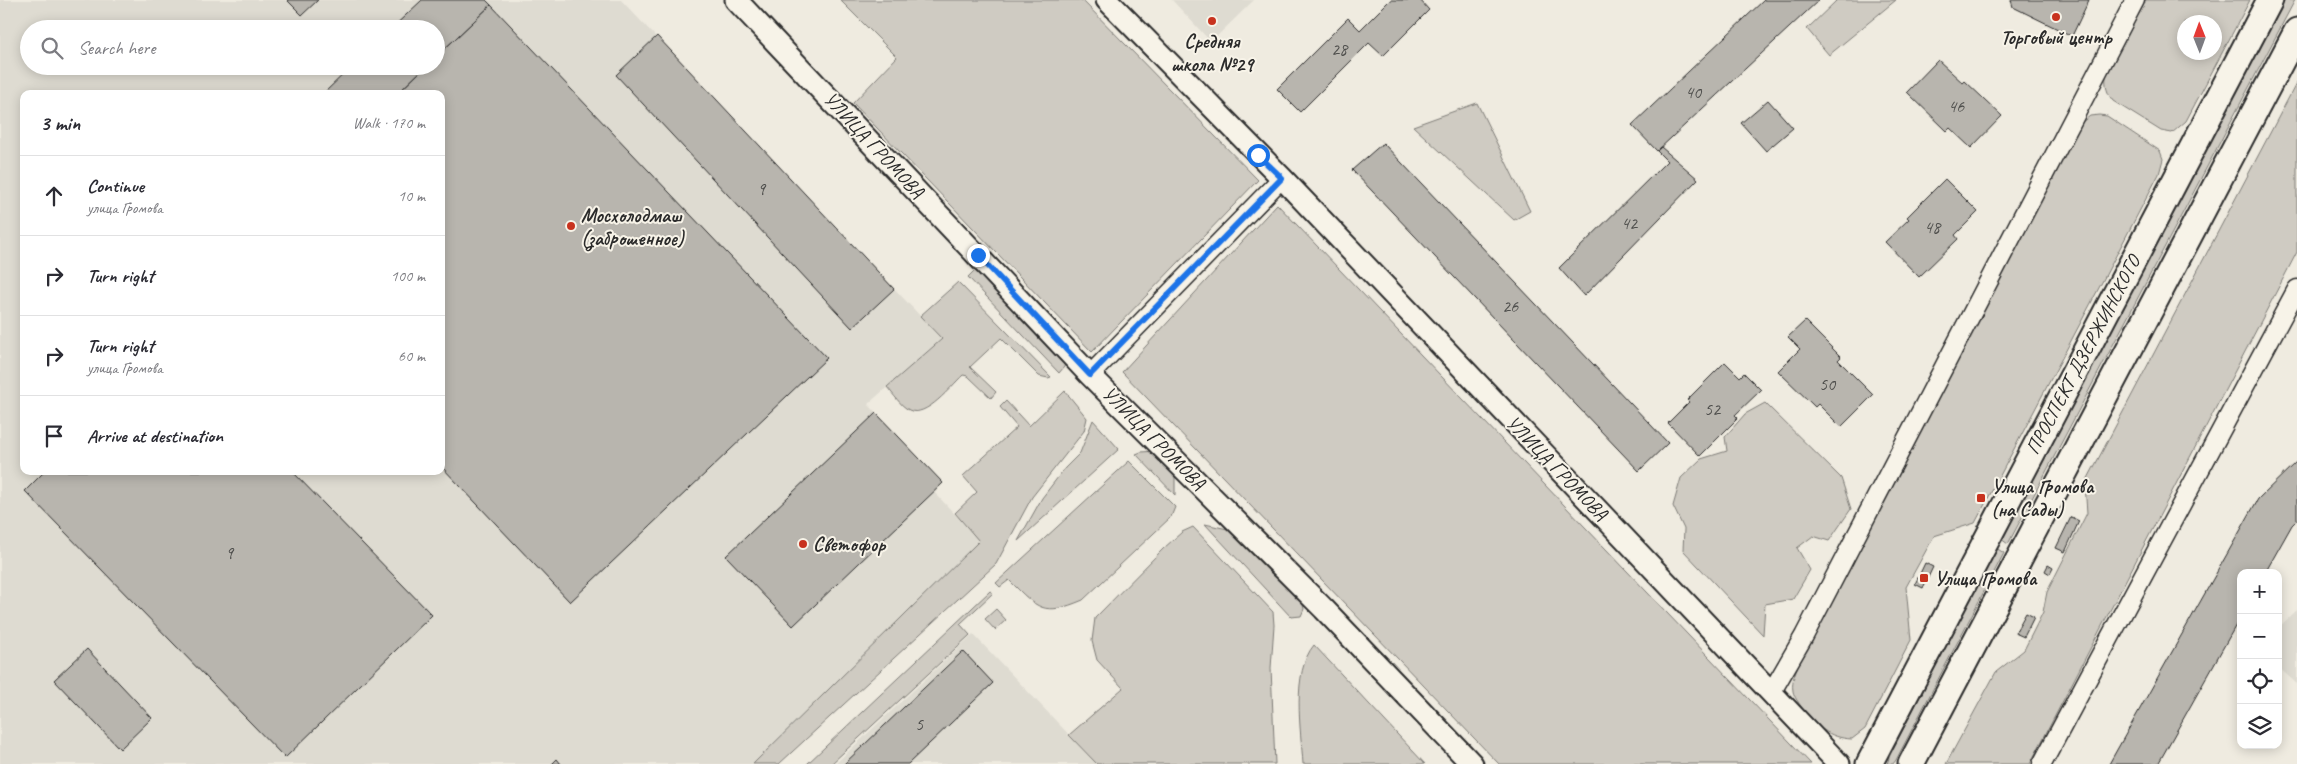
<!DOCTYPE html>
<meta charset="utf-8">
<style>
body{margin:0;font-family:Caveat,sans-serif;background:#f7f7f7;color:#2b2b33}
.controls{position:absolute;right:15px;bottom:15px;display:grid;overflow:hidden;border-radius:10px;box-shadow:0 2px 12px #0003}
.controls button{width:45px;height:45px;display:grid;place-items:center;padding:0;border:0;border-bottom:1px solid #e1e1e2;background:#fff;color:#2b2b33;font:25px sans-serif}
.compass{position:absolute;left:2177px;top:15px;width:45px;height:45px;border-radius:50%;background:#fff;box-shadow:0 2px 12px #0003;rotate:359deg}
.stop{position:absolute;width:15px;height:15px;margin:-11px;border:4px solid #1a73e8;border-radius:50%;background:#fff}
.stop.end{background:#1a73e8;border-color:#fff;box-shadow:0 1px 5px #0008}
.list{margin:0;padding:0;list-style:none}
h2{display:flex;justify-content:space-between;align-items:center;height:65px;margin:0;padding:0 20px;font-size:21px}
h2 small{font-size:16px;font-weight:400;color:#7c7c81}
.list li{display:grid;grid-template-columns:32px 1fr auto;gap:15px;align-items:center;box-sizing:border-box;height:80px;padding:0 20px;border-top:1px solid #e1e1e2}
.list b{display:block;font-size:19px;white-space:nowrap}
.list p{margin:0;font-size:16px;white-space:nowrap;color:#7c7c81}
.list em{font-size:16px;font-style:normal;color:#7c7c81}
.icon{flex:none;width:28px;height:28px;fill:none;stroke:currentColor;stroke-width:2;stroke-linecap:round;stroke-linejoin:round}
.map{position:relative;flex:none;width:2297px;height:764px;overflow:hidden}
.search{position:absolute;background:#fff;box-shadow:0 2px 12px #0003;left:20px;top:20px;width:425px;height:55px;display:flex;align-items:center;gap:12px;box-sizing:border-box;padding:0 18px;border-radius:28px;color:#7c7c81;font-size:19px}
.panel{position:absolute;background:#fff;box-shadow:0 2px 12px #0003;left:20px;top:90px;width:425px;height:385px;border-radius:10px}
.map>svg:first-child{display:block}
.built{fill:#dedbd1;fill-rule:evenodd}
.green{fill:#cfcbc2;stroke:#7d7b76;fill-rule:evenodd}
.building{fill:#b8b5ae;stroke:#2b2b2b}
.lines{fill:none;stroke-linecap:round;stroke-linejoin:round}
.minor-casing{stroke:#2b2b2b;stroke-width:21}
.tertiary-casing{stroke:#2b2b2b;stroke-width:25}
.secondary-casing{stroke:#2b2b2b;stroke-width:29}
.minor{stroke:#f7f3e8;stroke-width:18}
.tertiary{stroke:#f7f3e8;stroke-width:21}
.secondary{stroke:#f7f3e8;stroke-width:25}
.route{stroke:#1a73e8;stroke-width:6}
.poi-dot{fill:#c8321e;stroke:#f7f3e8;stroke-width:2}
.labels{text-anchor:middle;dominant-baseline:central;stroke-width:4;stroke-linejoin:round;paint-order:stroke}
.number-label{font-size:18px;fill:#4e4e4c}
.poi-label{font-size:20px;font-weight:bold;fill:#2b2b2b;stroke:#f7f3e8;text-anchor:start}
.street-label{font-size:20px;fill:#2b2b2b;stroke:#f7f3e8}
</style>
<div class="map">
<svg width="2297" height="764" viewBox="0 0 2297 764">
<rect width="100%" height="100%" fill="#efebe0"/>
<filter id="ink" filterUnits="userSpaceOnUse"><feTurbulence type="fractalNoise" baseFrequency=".02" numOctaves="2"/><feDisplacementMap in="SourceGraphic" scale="10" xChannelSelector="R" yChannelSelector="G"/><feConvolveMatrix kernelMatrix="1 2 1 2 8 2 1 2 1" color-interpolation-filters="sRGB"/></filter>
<g filter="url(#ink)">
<g class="built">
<path d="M 0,0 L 621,0 L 942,339 L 868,404 L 943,483 L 935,493 L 980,541 L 753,764 L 0,764 ZM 29,29 L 436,29 L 436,66 L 29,66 ZM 24,94 L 441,94 L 441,471 L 24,471 Z"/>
<polygon points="1172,0 1254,0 1211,42"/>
<polygon points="2297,610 2297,684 2278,667 2278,628"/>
<polygon points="973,634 1097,764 835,764"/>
</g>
<g class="green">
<polygon points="840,0 1082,0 1258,180 1092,352 853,103 897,57"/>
<polygon points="1837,0 1896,0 1829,55 1807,29"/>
<path d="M 2146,0 L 2250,0 L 2186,121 L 2172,133 L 2161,131 L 2113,101 C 2107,93 2105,86 2106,76 ZM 2184,22 L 2214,22 L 2214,52 L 2184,52 Z"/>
<polygon points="2285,0 2295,0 2008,544 2001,539"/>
<polygon points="2297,82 2297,252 2030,764 1946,764 1996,672 2024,650 2043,612 2047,592 2087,513 2085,484"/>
<polygon points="1477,103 1530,211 1514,220 1413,126"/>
<path d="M 2099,115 L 2107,116 L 2160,151 L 2163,159 L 2159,174 L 1975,523 L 1934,536 L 1906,587 L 1911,640 L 1865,729 L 1852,739 C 1829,738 1815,726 1802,708 C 1799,703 1794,697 1793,691 C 1791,679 1797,669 1801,658 L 2082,122 L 2090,116 Z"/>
<polygon points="1277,204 1811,764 1499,764 1122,372"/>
<polygon points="981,264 1066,359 1064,367 1059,373 968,277"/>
<path d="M 958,282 L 1051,377 L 1048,378 L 1039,376 L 1001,338 L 970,367 L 996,392 L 991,398 L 968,376 L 963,375 C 951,386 926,419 909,410 C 901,406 893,394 887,387 L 942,339 L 920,316 Z"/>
<polygon points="1065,391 1087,418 1084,431 1032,497 996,564 779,764 753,764 979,541 955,513 977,492 963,476 1017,427 1000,407 1006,401 1029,426"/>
<polygon points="1765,403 1841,478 1851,509 1829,541 1813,536 1797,548 1810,570 1793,599 1765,604 1763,635 1683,550 1684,529 1673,506 1681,478 1701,459 1727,451 1725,437 1745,414"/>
<polygon points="1093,420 1119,449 1018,541 1042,498 1065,468 1080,453"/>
<polygon points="1156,451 1175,473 1175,495 1136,454 1141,452"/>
<path d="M 1129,461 L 1175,507 L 1171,517 L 1083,600 C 1043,617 1038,609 1009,580 L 1000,587 L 996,583 Z"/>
<polygon points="1205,524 1232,530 1300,592 1304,609 1301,616 1291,617"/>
<polygon points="1193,527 1273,612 1274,625 1271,668 1275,764 1097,764 1069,735 1123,688 1097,660 1092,641 1095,618 1164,548 1182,532"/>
<polygon points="1996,548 2004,553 1896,760 1893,764 1887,764 1890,755"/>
<polygon points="990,591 993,593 960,624 970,635 831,764 807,764"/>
<polygon points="996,609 1006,620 995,630 985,619"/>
<path d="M 1314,645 L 1425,764 L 1303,764 C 1301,730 1291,673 1314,645 Z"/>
</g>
<g class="building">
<polygon points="287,0 318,0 302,15"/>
<polygon points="422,0 486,0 491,5 436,57 436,29 391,29"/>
<polygon points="1390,0 1420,0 1429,10 1383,56 1369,43 1300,112 1277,89 1348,18 1360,30"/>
<polygon points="1764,0 1819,0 1657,151 1632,125"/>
<polygon points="2011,0 2089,0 2072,36 2013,7"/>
<polygon points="491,5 827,358 570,602 441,466 441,94 397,94 426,66 436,66 436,57"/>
<polygon points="657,36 894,289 852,328 616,75"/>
<polygon points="1938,60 1963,83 1965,81 2002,116 1971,148 1950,128 1947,131 1907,92"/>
<polygon points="352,66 426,66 397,94 323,94"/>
<polygon points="1768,100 1793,128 1766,151 1741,123"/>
<polygon points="1383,143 1668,443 1639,471 1352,170"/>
<polygon points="1661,147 1698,179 1584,296 1559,268 1667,161 1657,151"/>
<polygon points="1945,179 1978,212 1955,235 1958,239 1919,277 1885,242 1909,219 1907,217"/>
<polygon points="1805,321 1841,357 1838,360 1873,395 1841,427 1818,404 1815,407 1778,371 1800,349 1788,337"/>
<polygon points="1725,362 1740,377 1744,373 1761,390 1735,415 1738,418 1700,456 1668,423 1689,402 1687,400"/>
<polygon points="876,413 943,483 793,626 726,556"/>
<polygon points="2297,461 2297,520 2292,525 2265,573 2241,573 2241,616 2158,764 2109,764 2258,499"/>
<polygon points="45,471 292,471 432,615 285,758 25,491"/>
<polygon points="2071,517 2079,521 2065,552 2056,548"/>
<polygon points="1925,563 1933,567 1923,588 1915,584"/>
<polygon points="2048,565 2053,568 2050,574 2045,571"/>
<polygon points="2026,613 2034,617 2024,637 2015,633"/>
<polygon points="87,649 152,718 120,749 54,680"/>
<polygon points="963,651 993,683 908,764 844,764"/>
<polygon points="557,759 561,764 552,764"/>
</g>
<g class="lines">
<defs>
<g id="minor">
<polyline points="1090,375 1282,178"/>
<polyline points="1771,693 1804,636 2135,0"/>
<polyline points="2042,764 2297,289"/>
</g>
<g id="tertiary">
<polyline points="736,0 1090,375 1324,609 1472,764"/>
<polyline points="1107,0 1282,178 1839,764"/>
</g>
<g id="secondary">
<polyline points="1869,764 2270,0"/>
<polyline points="1911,764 2297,31"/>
</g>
</defs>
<use href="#minor" class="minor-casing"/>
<use href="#tertiary" class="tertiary-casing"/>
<use href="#secondary" class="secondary-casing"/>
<use href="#minor" class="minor"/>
<use href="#tertiary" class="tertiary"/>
<use href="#secondary" class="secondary"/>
</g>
</g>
<g class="lines" filter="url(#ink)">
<polyline class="route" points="978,255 1090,375 1282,178 1258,155"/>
</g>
<g class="poi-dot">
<circle cx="2056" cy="17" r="5"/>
<circle cx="1212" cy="21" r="5"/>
<circle cx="571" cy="226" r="5"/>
<rect x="1976" y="493" width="10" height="10" rx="2.5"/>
<circle cx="803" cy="544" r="5"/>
<rect x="1919" y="573" width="10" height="10" rx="2.5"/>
</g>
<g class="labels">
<g class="number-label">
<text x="1339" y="49">28</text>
<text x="1693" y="92">40</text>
<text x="1956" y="106">46</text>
<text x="761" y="189">9</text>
<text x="1629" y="223">42</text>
<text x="1932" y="227">48</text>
<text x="1510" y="306">26</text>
<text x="1827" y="384">50</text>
<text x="1712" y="409">52</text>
<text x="229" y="553">9</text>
<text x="919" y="724">5</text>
</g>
<g class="poi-label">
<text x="2056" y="37" text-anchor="middle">Торговый центр</text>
<text x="1212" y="41" text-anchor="middle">Средняя<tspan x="1212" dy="23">школа №29</tspan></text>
<text x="581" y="215">Мосхолодмаш<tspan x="581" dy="23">(заброшенное)</tspan></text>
<text x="1991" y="486">Улица Громова<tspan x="1991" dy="23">(на Сады)</tspan></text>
<text x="813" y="544">Светофор</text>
<text x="1934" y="578">Улица Громова</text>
</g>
<g class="street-label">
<text transform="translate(874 145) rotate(47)">УЛИЦА ГРОМОВА</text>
<text transform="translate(2083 355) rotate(-62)">ПРОСПЕКТ ДЗЕРЖИНСКОГО</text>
<text transform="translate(1154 438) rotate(45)">УЛИЦА ГРОМОВА</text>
<text transform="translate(1557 468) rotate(46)">УЛИЦА ГРОМОВА</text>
</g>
</g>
</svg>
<div class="controls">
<button>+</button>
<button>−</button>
<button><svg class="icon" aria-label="locate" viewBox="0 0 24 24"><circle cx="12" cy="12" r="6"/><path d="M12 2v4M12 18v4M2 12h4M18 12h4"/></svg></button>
<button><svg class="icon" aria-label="layers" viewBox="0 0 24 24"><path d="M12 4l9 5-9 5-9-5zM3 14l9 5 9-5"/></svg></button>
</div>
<svg class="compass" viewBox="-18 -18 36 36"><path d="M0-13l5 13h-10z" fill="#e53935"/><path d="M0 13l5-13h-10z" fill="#7c7c81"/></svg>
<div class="stop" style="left:1258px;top:155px"></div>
<div class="stop end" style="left:978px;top:255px"></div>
<div class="search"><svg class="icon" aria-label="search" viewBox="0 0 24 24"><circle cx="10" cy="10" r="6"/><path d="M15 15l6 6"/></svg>Search here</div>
<section class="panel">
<h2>3 min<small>Walk · 170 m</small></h2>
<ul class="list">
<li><svg class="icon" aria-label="ahead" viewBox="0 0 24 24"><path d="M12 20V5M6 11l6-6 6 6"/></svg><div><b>Continue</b><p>улица Громова</p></div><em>10 m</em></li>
<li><svg class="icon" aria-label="right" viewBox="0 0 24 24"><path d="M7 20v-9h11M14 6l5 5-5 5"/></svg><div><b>Turn right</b></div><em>100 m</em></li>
<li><svg class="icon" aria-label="right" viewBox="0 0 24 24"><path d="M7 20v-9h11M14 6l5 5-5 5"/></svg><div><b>Turn right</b><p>улица Громова</p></div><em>60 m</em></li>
<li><svg class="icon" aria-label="arrive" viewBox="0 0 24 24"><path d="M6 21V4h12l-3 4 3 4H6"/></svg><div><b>Arrive at destination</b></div></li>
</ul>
</section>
</div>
